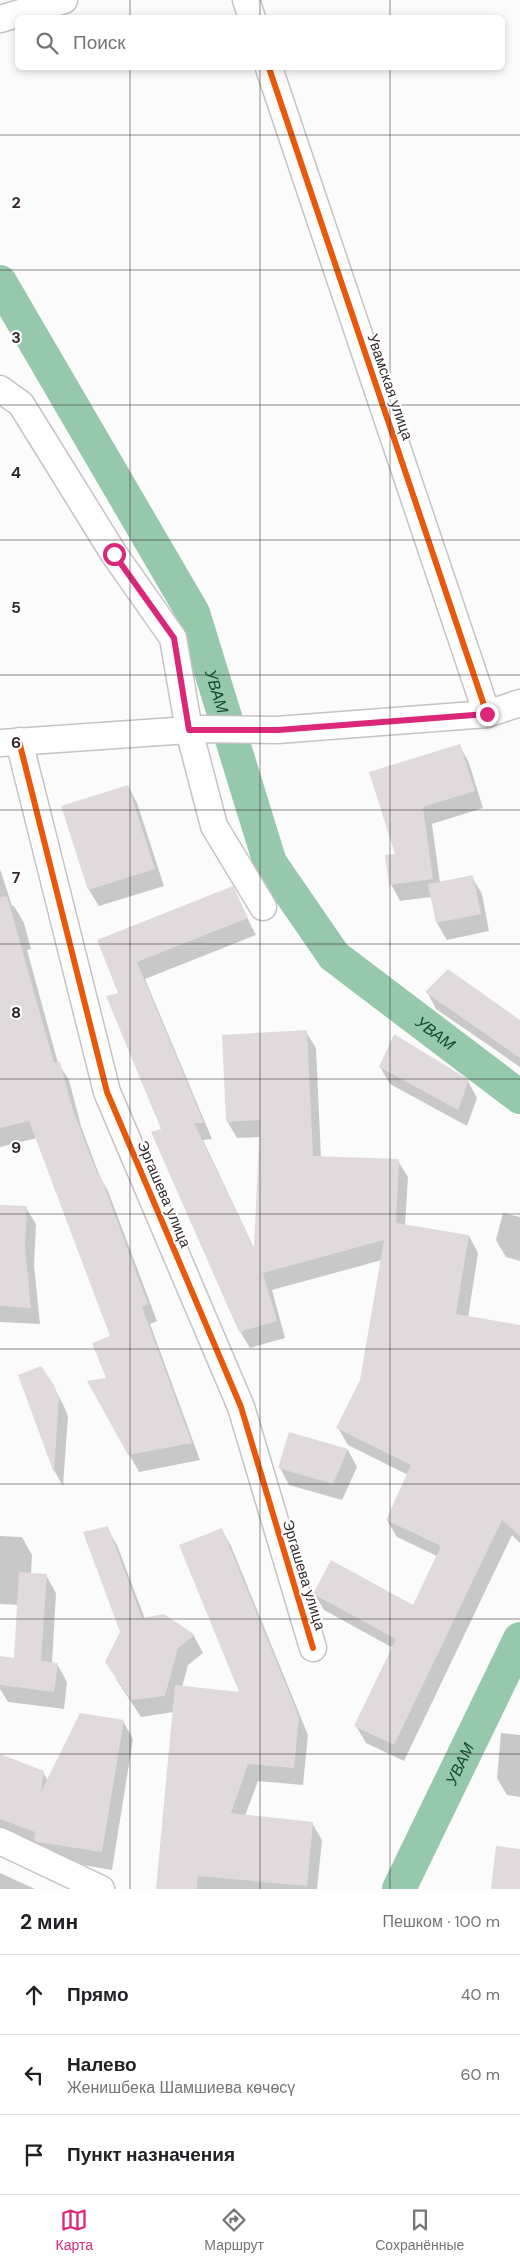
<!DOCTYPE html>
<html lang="ru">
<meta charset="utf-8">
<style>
body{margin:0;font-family:"DM Sans",sans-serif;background:#f6f6f6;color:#202124}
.stop{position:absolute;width:15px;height:15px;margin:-11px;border:4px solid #db2777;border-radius:50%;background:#fff}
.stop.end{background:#db2777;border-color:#fff;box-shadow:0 1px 5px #0008}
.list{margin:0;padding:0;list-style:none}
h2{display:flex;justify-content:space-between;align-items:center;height:65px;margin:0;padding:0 20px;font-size:21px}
h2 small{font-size:16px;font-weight:400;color:#757577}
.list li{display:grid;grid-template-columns:32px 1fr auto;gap:15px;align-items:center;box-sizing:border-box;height:80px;padding:0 20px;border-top:1px solid #e0e0e0}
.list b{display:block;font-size:19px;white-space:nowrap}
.list p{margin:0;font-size:16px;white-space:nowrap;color:#757577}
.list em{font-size:16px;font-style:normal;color:#757577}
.icon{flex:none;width:28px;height:28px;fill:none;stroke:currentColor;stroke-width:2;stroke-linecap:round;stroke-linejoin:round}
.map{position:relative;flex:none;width:520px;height:1889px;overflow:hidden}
.search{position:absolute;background:#fff;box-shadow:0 2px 8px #0003;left:15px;right:15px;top:15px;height:55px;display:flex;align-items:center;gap:12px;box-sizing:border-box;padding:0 18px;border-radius:8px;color:#757577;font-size:19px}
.sheet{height:305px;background:#fff}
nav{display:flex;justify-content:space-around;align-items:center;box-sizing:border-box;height:70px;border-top:1px solid #e0e0e0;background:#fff;font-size:14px;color:#757577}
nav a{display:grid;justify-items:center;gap:2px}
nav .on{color:#db2777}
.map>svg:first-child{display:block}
.shadow{fill:#0003}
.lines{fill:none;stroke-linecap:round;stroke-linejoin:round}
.canal{stroke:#96c8ac;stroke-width:34}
.building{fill:#e0dadd}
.street-casing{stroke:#c8c2c5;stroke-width:29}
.street{stroke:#fefefe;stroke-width:26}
.cycleway-casing{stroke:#fff;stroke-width:9}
.cycleway{stroke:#e8590c;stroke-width:6}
.route{stroke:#db2777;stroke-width:6}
.grid{fill:none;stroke:#35292f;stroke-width:1;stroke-opacity:0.55}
.labels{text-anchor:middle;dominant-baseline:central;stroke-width:4;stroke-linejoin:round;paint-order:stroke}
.street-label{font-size:15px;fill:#35292f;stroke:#fff}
.water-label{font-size:16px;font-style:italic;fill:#10492f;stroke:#fff}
.grid-label{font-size:16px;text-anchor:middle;font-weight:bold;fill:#35292f;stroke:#fff;stroke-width:4;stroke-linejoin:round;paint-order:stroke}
</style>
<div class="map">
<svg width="520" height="1889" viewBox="0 0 520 1889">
<rect width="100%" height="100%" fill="#fbfbfb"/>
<g class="shadow">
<polygon points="460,746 469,763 483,808 432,824 440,883 472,877 482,894 489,931 447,940 437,923 431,897 400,901 391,884 397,855 371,773"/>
<polygon points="128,786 137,803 164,886 99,906 89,890"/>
<polygon points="0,869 12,906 14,906 24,923 31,949 27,950 58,1063 69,1080 81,1126 100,1177 108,1191 157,1321 150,1324 200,1460 139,1472 89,1382 107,1379 111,1337 37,1138 0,1147"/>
<polygon points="232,888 256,935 145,979 212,1139 203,1140 255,1250 260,1137 237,1138 227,1121 306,1032 316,1048 321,1157 398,1161 408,1177 405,1225 469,1236 478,1253 468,1318 520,1327 520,1543 512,1535 404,1761 366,1743 356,1726 393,1648 324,1610 314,1593 413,1606 437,1556 397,1537 387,1520 408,1475 348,1445 338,1428 361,1380 382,1260 272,1290 285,1338 250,1348 240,1331 162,1130 120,994 98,941"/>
<polygon points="427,992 520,1021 520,1067 436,1009"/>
<polygon points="380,1067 468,1081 477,1098 467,1126 390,1084"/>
<polygon points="0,1206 26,1208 36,1224 34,1265 40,1324 0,1322"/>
<polygon points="503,1213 520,1217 520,1261 506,1257 496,1240"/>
<polygon points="19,1376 53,1386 63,1404 68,1416 63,1486 55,1472"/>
<polygon points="290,1433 348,1450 357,1467 342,1500 289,1485 280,1468"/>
<polygon points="107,1528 117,1545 145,1619 194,1636 203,1653 188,1665 182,1687 241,1694 221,1529 231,1546 308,1735 303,1785 258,1781 245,1816 312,1823 322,1840 317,1889 157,1889 174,1712 141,1717 116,1679 121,1632"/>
<polygon points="0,1536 22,1537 32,1555 31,1574 46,1575 56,1593 52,1664 57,1664 67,1682 64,1709 8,1702 0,1689 0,1665 15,1659 18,1605 0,1604"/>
<polygon points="123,1721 133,1739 112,1870 48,1859 0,1832 0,1755 43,1772 48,1781"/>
<polygon points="501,1733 520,1735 520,1797 507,1795 497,1778"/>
<polygon points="0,1873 35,1889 0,1889"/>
</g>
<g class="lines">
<g class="canal">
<path id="s1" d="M 0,282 L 193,613 L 270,863 L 334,956 L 520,1097"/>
<path id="s2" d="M 399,1889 L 520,1639"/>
</g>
</g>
<g class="building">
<polygon points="460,744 475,791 423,807 433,879 389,885 385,855 395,854 369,772"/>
<polygon points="128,785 155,869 88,890 61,806"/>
<polygon points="473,875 481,914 436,923 428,884"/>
<polygon points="233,886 248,918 137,962 204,1123 194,1123 254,1248 260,1120 226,1122 222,1035 307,1030 313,1156 399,1159 396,1223 469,1235 456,1314 520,1325 520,1536 502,1520 394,1745 354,1726 396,1639 313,1594 331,1560 413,1605 441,1546 386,1520 411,1465 336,1428 360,1380 384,1240 263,1273 277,1321 239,1332 151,1132 161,1129 106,996 118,993 97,940"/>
<polygon points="7,896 54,1063 60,1062 72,1107 97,1173 99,1172 148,1304 142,1307 192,1443 128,1455 87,1381 106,1378 92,1343 110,1336 29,1121 0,1128 0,897"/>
<polygon points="448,969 520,1020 520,1058 425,992"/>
<polygon points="394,1034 469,1080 458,1110 379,1067"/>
<polygon points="0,1205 27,1206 25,1247 31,1308 0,1306"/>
<polygon points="41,1366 54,1385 59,1398 54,1473 18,1375"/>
<polygon points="289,1432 348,1449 333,1484 278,1468"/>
<polygon points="108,1526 142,1618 164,1614 195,1635 178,1648 165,1696 131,1700 105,1662 120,1632 83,1532"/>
<polygon points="222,1528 299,1717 294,1768 248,1764 231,1813 313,1822 307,1886 198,1876 197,1889 156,1889 175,1685 239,1692 179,1545"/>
<polygon points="19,1572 47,1574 41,1661 58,1663 54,1692 0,1685 0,1656 14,1658"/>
<polygon points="80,1713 124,1720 102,1852 37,1842 34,1840 35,1832 0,1819 0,1754 44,1771 41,1792"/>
<polygon points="496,1846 520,1849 520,1889 491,1889"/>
</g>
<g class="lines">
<defs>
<g id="street">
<polyline points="246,0 252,18"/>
<polyline points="0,19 64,0"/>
<polyline points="269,68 487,714"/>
<polyline points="0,389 21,404 114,554 173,638 189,730 214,826 263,907"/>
<polyline points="19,741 107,1092 241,1407 313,1648"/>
<polyline points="0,743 203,729 277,730 487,714 520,703"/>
<polyline points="0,1841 101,1889"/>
</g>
</defs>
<use href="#street" class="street-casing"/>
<use href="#street" class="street"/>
<defs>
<g id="cycleway">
<polyline points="269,68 487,714"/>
<polyline points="19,741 107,1092 241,1407 313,1648"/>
</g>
</defs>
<use href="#cycleway" class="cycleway-casing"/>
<use href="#cycleway" class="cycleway"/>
</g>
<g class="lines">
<polyline class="route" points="114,554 174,638 189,730 278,730 487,714"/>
</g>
<path class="grid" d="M 130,0 L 130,18M 260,0 L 260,18M 390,0 L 390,18M 130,68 L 130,1889M 260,68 L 260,1889M 390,68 L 390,1889M 0,135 L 520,135M 0,270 L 520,270M 0,405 L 520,405M 0,540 L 520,540M 0,675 L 520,675M 0,810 L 520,810M 0,944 L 520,944M 0,1079 L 520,1079M 0,1214 L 520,1214M 0,1349 L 520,1349M 0,1484 L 520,1484M 0,1619 L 520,1619M 0,1754 L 520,1754"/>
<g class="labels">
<g class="street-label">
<text transform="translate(390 387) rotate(71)">Увамская улица</text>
<text transform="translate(164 1194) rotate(67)">Эргашева улица</text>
<text transform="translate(304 1575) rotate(73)">Эргашева улица</text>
</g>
<g class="water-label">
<text stroke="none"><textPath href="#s1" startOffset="465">УВАМ</textPath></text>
<text stroke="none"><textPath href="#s1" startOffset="885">УВАМ</textPath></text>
<text stroke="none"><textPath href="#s2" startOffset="139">УВАМ</textPath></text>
</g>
</g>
<g class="grid-label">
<text x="16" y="208">2</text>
<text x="16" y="343">3</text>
<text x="16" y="478">4</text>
<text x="16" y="613">5</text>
<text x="16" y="748">6</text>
<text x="16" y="883">7</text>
<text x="16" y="1018">8</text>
<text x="16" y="1153">9</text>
</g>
</svg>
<div class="stop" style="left:114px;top:554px"></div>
<div class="stop end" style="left:487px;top:714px"></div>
<div class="search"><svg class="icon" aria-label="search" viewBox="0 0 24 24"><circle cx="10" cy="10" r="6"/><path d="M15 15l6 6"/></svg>Поиск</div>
</div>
<section class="sheet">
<h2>2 мин<small>Пешком · 100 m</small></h2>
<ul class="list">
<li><svg class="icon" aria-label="ahead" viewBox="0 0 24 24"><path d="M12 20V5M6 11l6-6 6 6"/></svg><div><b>Прямо</b></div><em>40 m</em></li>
<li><svg class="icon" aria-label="left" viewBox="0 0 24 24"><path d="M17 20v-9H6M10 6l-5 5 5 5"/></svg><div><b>Налево</b><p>Женишбека Шамшиева көчөсү</p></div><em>60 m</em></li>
<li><svg class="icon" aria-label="arrive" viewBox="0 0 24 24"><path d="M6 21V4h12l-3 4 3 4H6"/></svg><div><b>Пункт назначения</b></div></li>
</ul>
</section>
<nav>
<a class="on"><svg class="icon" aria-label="map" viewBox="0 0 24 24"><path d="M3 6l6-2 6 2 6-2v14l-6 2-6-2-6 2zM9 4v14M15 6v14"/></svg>Карта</a>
<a><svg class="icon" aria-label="directions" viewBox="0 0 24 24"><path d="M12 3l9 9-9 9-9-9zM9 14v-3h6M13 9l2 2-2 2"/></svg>Маршрут</a>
<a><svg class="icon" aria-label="saved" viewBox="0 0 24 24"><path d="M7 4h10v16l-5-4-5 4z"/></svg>Сохранённые</a>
</nav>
